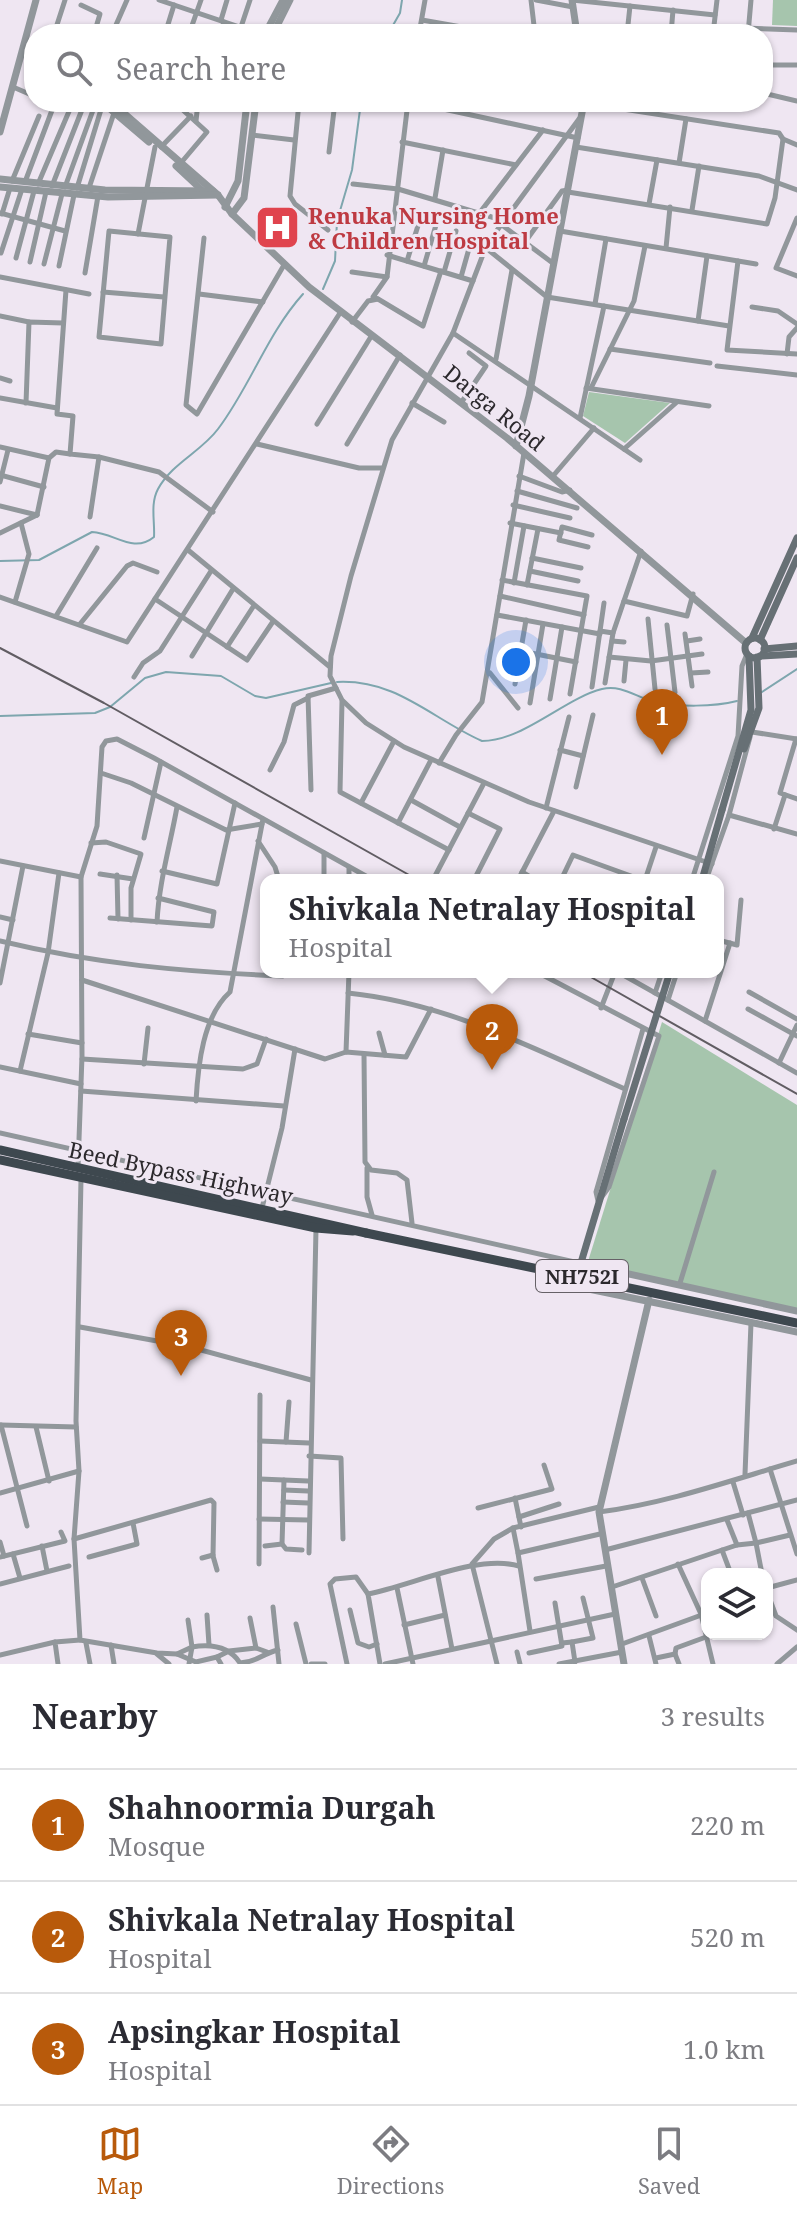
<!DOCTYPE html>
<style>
body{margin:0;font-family:"Noto Serif",serif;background:#f2f2f3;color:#2b2b33}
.controls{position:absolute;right:24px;bottom:24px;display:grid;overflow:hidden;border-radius:16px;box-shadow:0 2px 6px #0004}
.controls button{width:72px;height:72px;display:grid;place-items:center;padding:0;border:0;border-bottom:2px solid #e1e1e2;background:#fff;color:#2b2b33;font:40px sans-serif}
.you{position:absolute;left:516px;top:662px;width:28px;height:28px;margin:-20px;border:6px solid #fff;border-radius:50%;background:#1a73e8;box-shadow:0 0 0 12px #1a73e833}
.badge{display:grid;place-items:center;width:52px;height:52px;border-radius:50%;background:#b85a0b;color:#fff;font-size:26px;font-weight:700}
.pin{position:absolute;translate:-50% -66px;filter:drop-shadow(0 2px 4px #0008)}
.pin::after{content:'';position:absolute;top:42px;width:28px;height:24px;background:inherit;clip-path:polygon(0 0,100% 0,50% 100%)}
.popup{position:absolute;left:260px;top:874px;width:464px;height:104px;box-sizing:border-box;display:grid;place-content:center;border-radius:16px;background:#fff;filter:drop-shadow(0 2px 6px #0005);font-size:26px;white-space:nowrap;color:#7c7c81}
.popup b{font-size:30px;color:#2b2b33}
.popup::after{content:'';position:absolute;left:50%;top:100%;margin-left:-16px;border:16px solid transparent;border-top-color:#fff}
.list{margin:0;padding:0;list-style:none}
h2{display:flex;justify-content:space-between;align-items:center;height:104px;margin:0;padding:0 32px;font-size:34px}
h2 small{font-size:26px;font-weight:400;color:#7c7c81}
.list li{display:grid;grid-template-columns:52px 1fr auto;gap:24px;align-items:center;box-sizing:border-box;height:112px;padding:0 32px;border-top:2px solid #e1e1e2}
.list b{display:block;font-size:30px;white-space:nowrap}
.list p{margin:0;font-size:26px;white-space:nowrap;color:#7c7c81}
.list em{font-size:26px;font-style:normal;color:#7c7c81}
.icon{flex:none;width:44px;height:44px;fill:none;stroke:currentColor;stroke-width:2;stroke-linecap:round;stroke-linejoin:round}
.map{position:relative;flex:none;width:797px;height:1664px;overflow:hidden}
.search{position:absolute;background:#fff;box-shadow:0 2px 6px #0004;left:24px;right:24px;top:24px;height:88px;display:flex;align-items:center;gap:20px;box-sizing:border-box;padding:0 28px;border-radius:32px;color:#7c7c81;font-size:30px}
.sheet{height:440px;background:#fff}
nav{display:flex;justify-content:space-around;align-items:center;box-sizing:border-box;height:112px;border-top:2px solid #e1e1e2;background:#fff;font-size:22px;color:#7c7c81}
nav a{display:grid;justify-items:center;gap:4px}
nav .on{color:#b85a0b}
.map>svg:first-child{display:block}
.green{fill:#a6c5ad}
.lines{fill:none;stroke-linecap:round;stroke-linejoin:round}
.stream{stroke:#7ea6ae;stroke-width:2}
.minor{stroke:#91979b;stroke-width:5}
.tertiary{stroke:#91979b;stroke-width:7}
.secondary{stroke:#677075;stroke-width:7}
.trunk{stroke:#3e484f;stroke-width:9}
.rail{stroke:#615d63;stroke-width:2}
.secondary-bridge{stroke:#677075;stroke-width:7}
.trunk-bridge{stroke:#3e484f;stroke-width:9}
.labels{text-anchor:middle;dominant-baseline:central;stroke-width:6;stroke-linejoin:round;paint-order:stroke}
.shield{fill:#efe6f2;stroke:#666167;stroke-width:2}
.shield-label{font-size:20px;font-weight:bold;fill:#2b282c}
.health-label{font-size:22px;font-weight:bold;fill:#be3a42;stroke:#efe6f2;text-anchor:start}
.street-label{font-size:22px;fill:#2b282c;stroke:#efe6f2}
</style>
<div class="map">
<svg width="797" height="1664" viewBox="0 0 797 1664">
<rect width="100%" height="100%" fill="#efe6f2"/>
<g class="green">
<polygon points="773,0 797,0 797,26 772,25"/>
<polygon points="589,392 670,403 625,443 583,416"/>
<polygon points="662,1022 797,1105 797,1311 586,1268"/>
</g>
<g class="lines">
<g class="stream">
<polyline points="388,34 400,13 402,0"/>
<polyline points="323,289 335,261 337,221 352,170 361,102"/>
<path d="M 0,561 L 39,560 L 92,532 C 115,533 133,554 154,537 C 155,521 150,504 158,489 C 172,463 201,452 218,429 C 250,387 267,334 303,294"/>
<path d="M 337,682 C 397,679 432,719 482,741 C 523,741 565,698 602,689 C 622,684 637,698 655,702 C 679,707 713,707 737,701"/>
<polyline points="762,692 797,669"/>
<polyline points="0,716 95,713 110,707 145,678 166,672 221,676 255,696 266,698 331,683"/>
</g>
<g class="minor">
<polyline points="159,0 260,34"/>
<polyline points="531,0 535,34"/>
<polyline points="536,0 573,7"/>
<polyline points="572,0 715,15"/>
<polyline points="81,5 100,14 94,34"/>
<polyline points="221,20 227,0"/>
<polyline points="422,20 501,34"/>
<polyline points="241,27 250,0"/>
<polyline points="714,27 797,30"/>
<polyline points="54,34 65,0"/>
<polyline points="112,34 127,0"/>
<polyline points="165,34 174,5"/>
<polyline points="189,34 201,0"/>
<polyline points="220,34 224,22"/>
<polyline points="419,34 425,0"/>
<polyline points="627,34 630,6"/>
<polyline points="671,34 673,10"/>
<polyline points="713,34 717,0"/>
<polyline points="748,34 751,0"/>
<polyline points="763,65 797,65"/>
<polyline points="13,87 34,96"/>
<polyline points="763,93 797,101"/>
<polyline points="174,102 207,132 180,164"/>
<polyline points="299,102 290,196 295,204 328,230"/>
<polyline points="411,102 578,138"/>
<polyline points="579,119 487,244 453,333 392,440 351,576 331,656 330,676 342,700 366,723 404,747 529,802 712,864"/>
<polyline points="196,121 198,102"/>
<polyline points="252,135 294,140"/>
<polyline points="783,139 797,145"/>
<polyline points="402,142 516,165"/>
<polyline points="161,147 191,116"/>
<polyline points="576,147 759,176 797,190"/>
<polyline points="329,152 335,102"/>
<polyline points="679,163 686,119"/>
<polyline points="12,181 39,116"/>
<polyline points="25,182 54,105 49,102"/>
<polyline points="38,184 73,102"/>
<polyline points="353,184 398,189 505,221"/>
<polyline points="52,186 85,102"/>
<polyline points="65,187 96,102"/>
<polyline points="77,188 103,103"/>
<polyline points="89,188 114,113"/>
<polyline points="568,192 767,224 775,198 783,139 779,133 584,103"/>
<polyline points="435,198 443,150"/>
<polyline points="649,204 657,160"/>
<polyline points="692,210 699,166"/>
<polyline points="481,211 543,130"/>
<polyline points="0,213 65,231"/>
<polyline points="2,214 10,188"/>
<polyline points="797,218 776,268 797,276"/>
<polyline points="502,225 554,264"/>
<polygon points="109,231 170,237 161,344 99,337"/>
<polyline points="560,231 756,264"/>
<polyline points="138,234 155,147"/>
<polyline points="204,238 186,405 197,414 284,265"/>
<polyline points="525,242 562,191 568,190"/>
<polyline points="486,248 547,297 729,326"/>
<polyline points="666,248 670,207"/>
<polyline points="1,253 22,189"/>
<polyline points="387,255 473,281"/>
<polyline points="16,258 34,191"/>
<polyline points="407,261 421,216"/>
<polyline points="738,261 727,350 797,354"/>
<polyline points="30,262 46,192"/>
<polyline points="44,264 62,194"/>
<polyline points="59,266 74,195"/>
<polyline points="424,266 436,225"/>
<polyline points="352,272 387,277"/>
<polyline points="444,272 456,231"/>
<polyline points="85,273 98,196"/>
<polyline points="0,277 89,294"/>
<polyline points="461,277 472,238"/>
<polyline points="66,290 57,414 73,416 70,454 99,457 90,517"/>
<polyline points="103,292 164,297"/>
<polyline points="199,294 263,302"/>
<polyline points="378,299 423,326 441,271"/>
<polyline points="595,304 606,239"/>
<polyline points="752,307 778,311 797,324"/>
<polyline points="0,316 29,322"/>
<polyline points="698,321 707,256"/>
<polyline points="352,322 368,301 378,299 373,297 387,277 408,102"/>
<polyline points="453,333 640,460"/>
<polyline points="610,349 710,363"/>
<polyline points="787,354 789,337 797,328"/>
<polyline points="496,359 512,270"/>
<polyline points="717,366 797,375"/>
<polyline points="0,378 10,381"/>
<polyline points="586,388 709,406"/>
<polyline points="591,388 634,301 645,246"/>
<polyline points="0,398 57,408"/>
<polyline points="26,403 29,322 63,323"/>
<polyline points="412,403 444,422"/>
<polyline points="461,403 486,366 469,353"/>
<polyline points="580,418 604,306"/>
<polyline points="317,424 372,335"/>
<polyline points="257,444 359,468 382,468"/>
<polyline points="347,444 400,355"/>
<polyline points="0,447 49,458"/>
<polyline points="624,449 677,402"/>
<polyline points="99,457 159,472 213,512"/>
<polyline points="0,475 44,487"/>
<polyline points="519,476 562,492 570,490"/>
<polyline points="553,476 594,428"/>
<polyline points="0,482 8,450"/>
<polyline points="517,491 577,508"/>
<polyline points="513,505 570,518"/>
<polyline points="0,506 37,515"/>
<polyline points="37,515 49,458 56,452 70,454"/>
<polyline points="510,523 561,533"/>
<polyline points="0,533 37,515"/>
<polyline points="588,547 559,540 562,527 592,535"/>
<polyline points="188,550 330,667"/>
<polyline points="532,558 581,568"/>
<polyline points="530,571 578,581"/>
<polyline points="502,580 587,596 570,694"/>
<polyline points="514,583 524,526"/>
<polyline points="527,585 538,529"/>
<polyline points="500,596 584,615"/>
<polyline points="0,597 127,642 340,313"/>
<polyline points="155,599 247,660 272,623"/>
<polyline points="624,601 687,616 693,594"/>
<polyline points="15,602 29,554 21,523"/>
<polyline points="497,615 600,634"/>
<polyline points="56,616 97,548"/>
<polyline points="648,619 655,689"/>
<polyline points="80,624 127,566 133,563 157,572"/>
<polyline points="667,625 675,692"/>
<polyline points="600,631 613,633 605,683"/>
<polyline points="613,633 641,551"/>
<polyline points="685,634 692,686"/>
<polyline points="612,641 624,642"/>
<polyline points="687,641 700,639"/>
<polyline points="227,647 253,607"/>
<polyline points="521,651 576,662"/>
<polyline points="192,656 233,589"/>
<polyline points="609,657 651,661 702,654"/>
<polyline points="490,673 518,708"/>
<polyline points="691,673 708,672"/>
<polyline points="134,677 143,663 160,651 211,571"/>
<polyline points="624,681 626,660"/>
<polyline points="515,684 526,620"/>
<polyline points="592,687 604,603"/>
<polyline points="550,699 562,627"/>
<polyline points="342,701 340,792 449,850"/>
<polyline points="530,703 543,624"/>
<polyline points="752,732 797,739"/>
<polyline points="796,739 780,793 797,799"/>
<polyline points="560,750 583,756"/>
<polyline points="439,763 456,735 482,702 524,453"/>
<polyline points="270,770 284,742 294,705 308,698"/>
<polyline points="101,773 131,783 226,830 262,824"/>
<polyline points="576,787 593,715"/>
<polyline points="311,790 308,696 336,688"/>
<polyline points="411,800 460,827"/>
<polyline points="361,803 394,741"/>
<polyline points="546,808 569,717"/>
<polyline points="468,813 500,829 474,880"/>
<polyline points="729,815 797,834"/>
<polyline points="398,823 431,760"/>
<polyline points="774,829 785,795"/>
<polyline points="144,838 161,762"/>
<polyline points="258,841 275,867 279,880"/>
<polyline points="91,843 106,842 141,854 131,888 131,920"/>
<polyline points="324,853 324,880"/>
<polyline points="0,861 81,877"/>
<polyline points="349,867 349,880"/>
<polyline points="162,871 217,884 235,803"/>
<polyline points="522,872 535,880"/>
<polyline points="100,874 133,879"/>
<polyline points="117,875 118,919"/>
<polyline points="444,880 435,876 484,783"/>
<polyline points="518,880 554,811"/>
<polyline points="561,880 573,855 642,880"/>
<polyline points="645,880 656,847"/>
<polyline points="692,880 738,736 742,666 747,654"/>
<polyline points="706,880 729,815 750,737"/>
<polyline points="0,917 13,920"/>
<polyline points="110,918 212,926 214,912 158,898"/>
<path d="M 157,922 C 159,882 170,846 177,807"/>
<polyline points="718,940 737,945 741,900"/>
<path d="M 0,941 C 95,964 185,972 283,976 L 282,972"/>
<polyline points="537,972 659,1036 609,1187 601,1198"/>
<polyline points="618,972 797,1073"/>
<polyline points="82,980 325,1059 346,1052 406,1057 431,1009"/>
<polyline points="0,983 23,866"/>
<polyline points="749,992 797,1019"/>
<path d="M 348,993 C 447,1003 535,1049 625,1089"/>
<polyline points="655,993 662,972"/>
<polyline points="668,1000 677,972"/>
<polyline points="601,1008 615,972"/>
<polyline points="748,1009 797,1036"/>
<polyline points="705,1021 730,943"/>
<polyline points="379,1033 385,1055"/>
<polyline points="28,1034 82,1043"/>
<polyline points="346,1052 349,972"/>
<polyline points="364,1054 365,1162 371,1170 397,1173 407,1180 412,1223"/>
<polyline points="82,1059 243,1069 257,1064 266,1039"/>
<polyline points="779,1063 797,1025"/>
<polyline points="144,1064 148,1028"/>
<polyline points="0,1067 81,1084"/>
<polyline points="20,1071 48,953 59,873"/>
<polyline points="81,1091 284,1106"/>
<path d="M 196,1101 C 198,1065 203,1016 230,992 L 263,819"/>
<polyline points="0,1133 579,1263"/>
<polyline points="78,1167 82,1056 81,877 97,826 102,747 106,741 117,739 154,758 373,880"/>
<polyline points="367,1168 367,1197 372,1215"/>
<polyline points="81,1179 76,1421 79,1471 74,1539 80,1640 157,1653 177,1654 192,1647 189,1664"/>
<polyline points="598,1201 596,1192 643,1029"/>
<polyline points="262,1208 282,1128 295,1049"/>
<polyline points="680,1283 714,1172"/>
<polyline points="80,1327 190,1347 311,1380"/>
<polyline points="1,1425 27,1526"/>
<polyline points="1,1425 76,1427"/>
<polyline points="36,1427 49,1481"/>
<polyline points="260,1441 309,1443"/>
<polyline points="286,1442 289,1402"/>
<polyline points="309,1456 341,1458 343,1539"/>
<polyline points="770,1469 797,1554"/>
<polyline points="745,1474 751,1323"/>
<polyline points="260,1479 308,1481"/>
<polyline points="733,1482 743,1515"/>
<polyline points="284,1490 308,1491"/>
<polyline points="0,1493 79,1471"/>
<polyline points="515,1498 521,1527"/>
<polyline points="283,1502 308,1503"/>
<polyline points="478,1508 552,1489 544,1465"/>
<path d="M 599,1512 C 668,1503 732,1480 797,1461"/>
<polyline points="748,1513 756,1543 790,1535"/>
<polyline points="519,1517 559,1504"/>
<polyline points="259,1519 308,1520"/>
<polyline points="727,1520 737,1545"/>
<polyline points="513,1528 518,1553"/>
<polyline points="74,1539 211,1500 214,1503 213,1556 217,1570"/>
<polyline points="0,1542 4,1556"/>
<polyline points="282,1544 284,1480"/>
<polyline points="42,1546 47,1571"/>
<polyline points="265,1546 282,1544 286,1549 302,1550"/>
<polyline points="605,1550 797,1500"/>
<polyline points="722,1550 731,1574"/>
<polyline points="309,1553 316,1229"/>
<polyline points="13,1554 20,1578"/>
<polyline points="0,1557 65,1541 61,1532"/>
<polyline points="89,1557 137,1544 133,1523"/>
<polyline points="202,1558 213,1555"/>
<polyline points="259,1564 260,1395"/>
<polyline points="678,1564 701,1614 713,1664"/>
<polyline points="438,1577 452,1649"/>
<polyline points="642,1578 656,1616"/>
<polyline points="536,1579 606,1566"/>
<polyline points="0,1584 69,1566"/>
<polyline points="612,1587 737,1545 756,1543 762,1574"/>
<polyline points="397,1588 413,1664"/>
<polyline points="767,1588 797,1580"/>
<polyline points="767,1592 776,1616 797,1630"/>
<polyline points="273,1607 279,1664"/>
<polyline points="350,1610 358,1643 369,1647 377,1644"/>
<polyline points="207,1615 209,1645"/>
<polyline points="250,1618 256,1648 267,1652"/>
<path d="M 188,1620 L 192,1647 C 210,1644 229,1646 240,1663 C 258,1662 261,1654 278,1650"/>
<polyline points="296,1624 306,1664"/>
<polyline points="404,1625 445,1615"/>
<polyline points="530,1631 518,1553 600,1534"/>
<polyline points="649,1636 656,1664"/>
<polyline points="572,1642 593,1638 583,1598"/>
<polyline points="86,1643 90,1664"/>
<polyline points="562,1643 572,1642 575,1662"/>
<polyline points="622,1644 707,1613"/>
<polyline points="111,1645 114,1664"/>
<polyline points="517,1652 520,1664"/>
<polyline points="529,1653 562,1646 555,1603"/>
<polyline points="157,1654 169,1664"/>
<polyline points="177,1654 196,1662 217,1657"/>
<polyline points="675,1654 676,1648 706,1637"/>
<polyline points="0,1655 55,1642"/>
<polyline points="656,1658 675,1654 679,1664"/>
<polyline points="58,1664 55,1642 80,1640"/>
<polyline points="221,1664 217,1657 229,1651 256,1648"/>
<polyline points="311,1664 325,1664"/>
<polyline points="347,1664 330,1584 335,1579 356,1577 368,1594"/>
<path d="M 380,1664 L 368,1594 C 413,1585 477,1554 519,1566"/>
<polyline points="385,1664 615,1614"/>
<polyline points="497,1664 472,1564 494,1539 513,1528 599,1507"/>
<polyline points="559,1664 622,1652"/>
<polyline points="777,1664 797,1647"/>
</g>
<g class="tertiary">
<polyline points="572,0 577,34"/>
<polyline points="265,34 283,0"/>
<polyline points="273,34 290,0"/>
<polyline points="102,102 149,142"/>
<polyline points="111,102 218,195 232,214 309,287 507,438 746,643"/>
<polyline points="0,132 36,0"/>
<polyline points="176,166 205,193"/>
<polyline points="0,179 105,190 213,191"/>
<polyline points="0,187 108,197 218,195"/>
<polyline points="225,207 238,181 247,102"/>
<polyline points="232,214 244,198 256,102"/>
<polyline points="516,446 529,396 584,102"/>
<polyline points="579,1263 797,1311"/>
<polyline points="574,1286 797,1332"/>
<polyline points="624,1664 599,1512 649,1300"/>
</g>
<g class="secondary">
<polyline points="752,638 797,538"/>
<circle cx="755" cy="648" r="10"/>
<polyline points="760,640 797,558"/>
<polyline points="764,649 797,646"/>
<polyline points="760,656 797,654"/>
<polyline points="744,749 759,708 757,657"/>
<polyline points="722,810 751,710 749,656"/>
<polyline points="574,1286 624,1119"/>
</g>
<g class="trunk">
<polyline points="0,1150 366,1233"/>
<polyline points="0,1160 316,1228 353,1231"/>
</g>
<g class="rail">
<polyline points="0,648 104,703 418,880"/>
<polyline points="582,972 797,1094"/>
</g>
<g class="secondary-bridge">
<polyline points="702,880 722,810"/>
<polyline points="624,1119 670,972"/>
</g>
<polyline class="trunk-bridge" points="366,1233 797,1323"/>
</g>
<defs>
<symbol id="hospital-square" viewBox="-11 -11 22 22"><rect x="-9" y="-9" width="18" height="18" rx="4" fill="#e0444e" stroke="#efe6f2"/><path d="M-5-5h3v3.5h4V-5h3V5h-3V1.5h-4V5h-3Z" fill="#fff"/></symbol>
</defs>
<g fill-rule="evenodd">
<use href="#hospital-square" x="252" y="202" width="51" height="51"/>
</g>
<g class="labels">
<rect class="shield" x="536" y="1260" width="92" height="32" rx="6"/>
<g class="shield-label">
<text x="582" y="1276">NH752I</text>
</g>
<g class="health-label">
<text x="308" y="215">Renuka Nursing Home<tspan x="308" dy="25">&amp; Children Hospital</tspan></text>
</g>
<g class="street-label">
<text transform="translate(495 407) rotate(39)">Darga Road</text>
<text transform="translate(181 1172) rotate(12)">Beed Bypass Highway</text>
</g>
</g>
</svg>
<div class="controls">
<button><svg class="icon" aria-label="layers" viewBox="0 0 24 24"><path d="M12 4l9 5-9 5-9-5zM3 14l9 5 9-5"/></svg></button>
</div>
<div class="you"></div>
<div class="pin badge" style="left:662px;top:755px">1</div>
<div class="pin badge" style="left:492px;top:1070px">2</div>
<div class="popup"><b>Shivkala Netralay Hospital</b>Hospital</div>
<div class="pin badge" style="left:181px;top:1376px">3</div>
<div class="search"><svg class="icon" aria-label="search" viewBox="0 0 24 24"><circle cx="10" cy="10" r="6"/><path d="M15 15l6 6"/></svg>Search here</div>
</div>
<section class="sheet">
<h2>Nearby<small>3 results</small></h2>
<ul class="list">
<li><span class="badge">1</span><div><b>Shahnoormia Durgah</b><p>Mosque</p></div><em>220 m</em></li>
<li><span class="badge">2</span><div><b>Shivkala Netralay Hospital</b><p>Hospital</p></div><em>520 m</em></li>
<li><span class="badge">3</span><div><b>Apsingkar Hospital</b><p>Hospital</p></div><em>1.0 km</em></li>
</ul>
</section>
<nav>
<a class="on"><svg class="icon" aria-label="map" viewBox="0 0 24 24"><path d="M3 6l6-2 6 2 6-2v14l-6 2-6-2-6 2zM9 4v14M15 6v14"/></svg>Map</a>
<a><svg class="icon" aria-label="directions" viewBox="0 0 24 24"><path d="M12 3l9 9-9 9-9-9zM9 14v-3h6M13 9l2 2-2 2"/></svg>Directions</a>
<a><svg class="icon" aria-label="saved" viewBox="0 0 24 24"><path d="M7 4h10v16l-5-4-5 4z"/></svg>Saved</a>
</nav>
